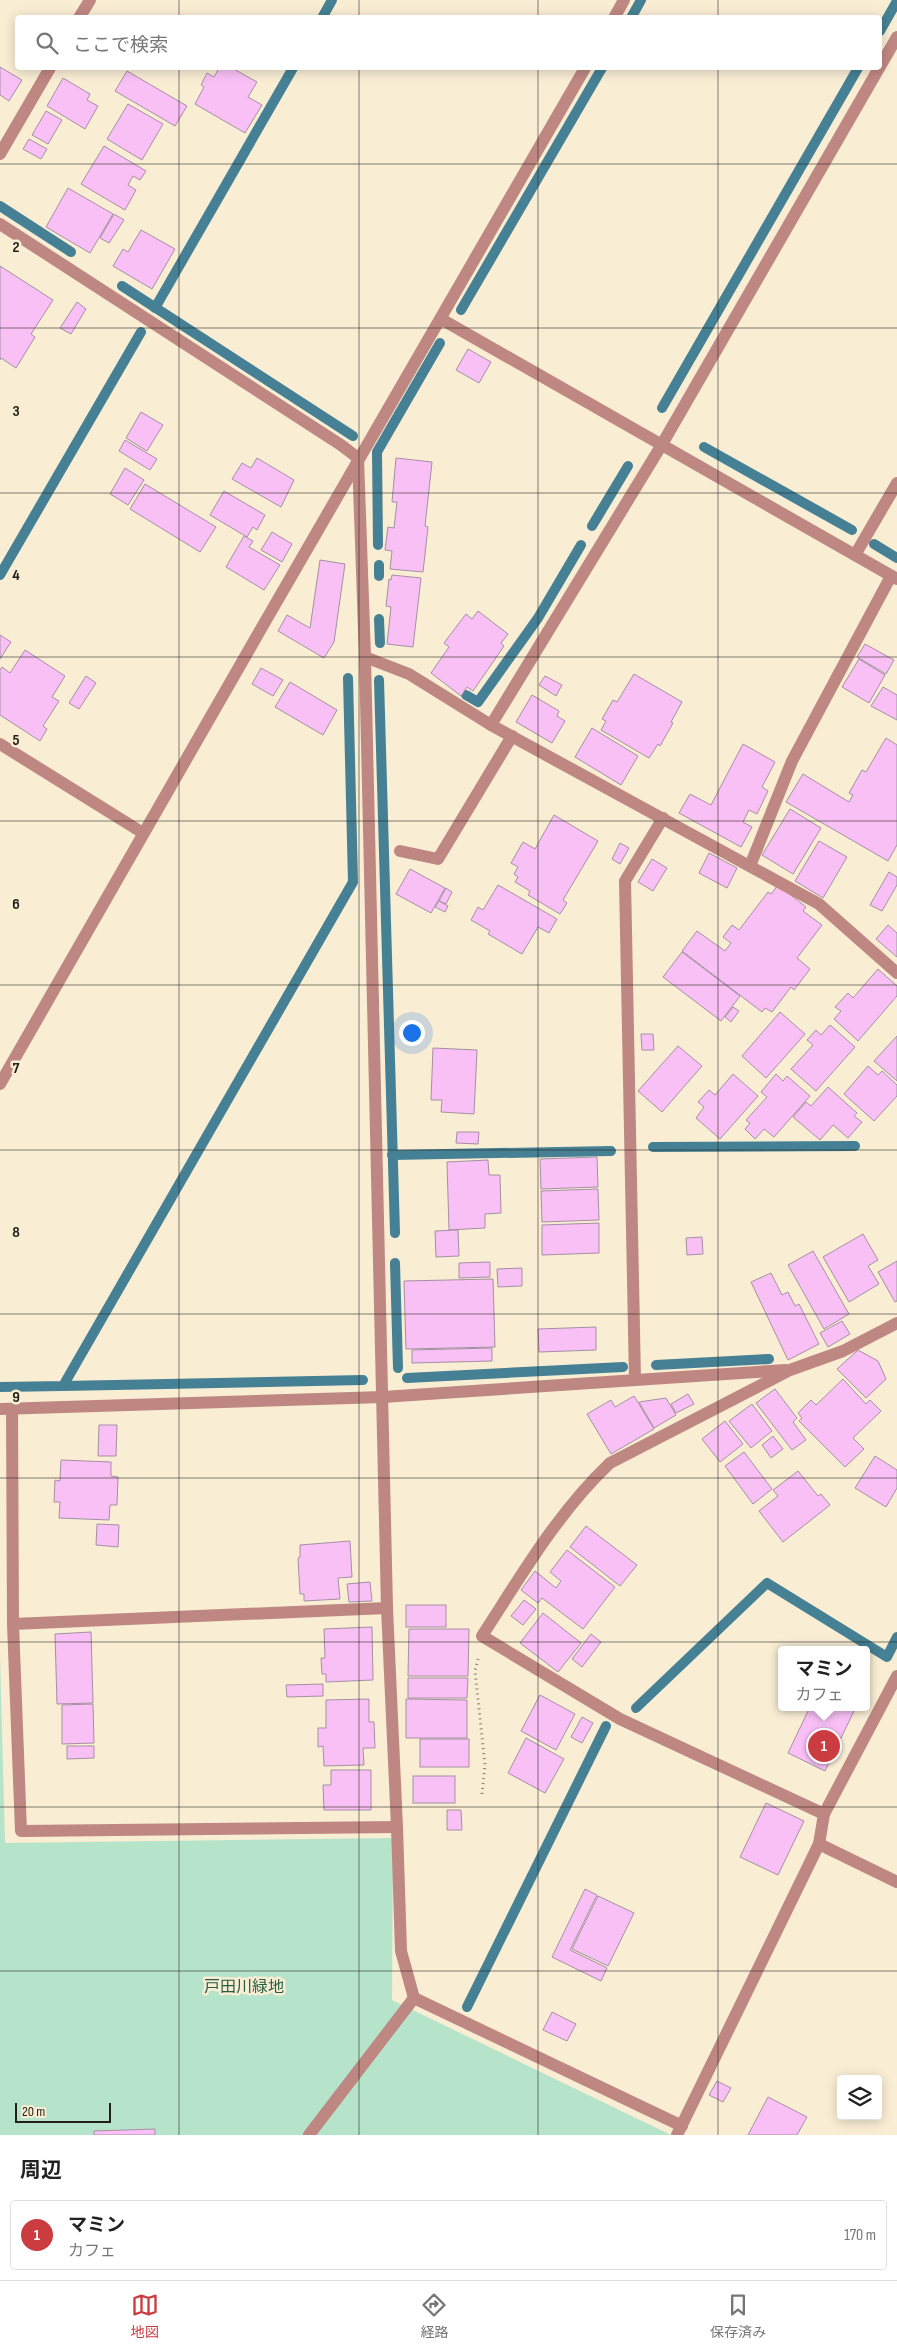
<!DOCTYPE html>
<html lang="ja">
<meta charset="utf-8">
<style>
body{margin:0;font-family:"Sofia Sans Condensed","Noto Sans JP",sans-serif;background:#f2f2f2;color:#222}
.controls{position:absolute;right:15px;bottom:15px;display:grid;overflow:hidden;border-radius:5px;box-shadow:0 2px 12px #0003}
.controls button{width:45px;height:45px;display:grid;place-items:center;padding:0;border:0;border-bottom:1px solid #e0e0e0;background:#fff;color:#222;font:25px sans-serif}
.scale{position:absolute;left:15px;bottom:12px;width:96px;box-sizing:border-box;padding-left:5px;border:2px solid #231f16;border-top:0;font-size:14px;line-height:18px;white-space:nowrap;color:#231f16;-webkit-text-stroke:4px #f9edd4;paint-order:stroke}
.you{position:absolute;left:411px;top:1032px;width:18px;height:18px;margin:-12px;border:4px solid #fff;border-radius:50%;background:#1a73e8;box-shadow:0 0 0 8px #1a73e833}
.badge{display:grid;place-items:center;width:32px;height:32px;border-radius:50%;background:#cb3c41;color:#fff;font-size:16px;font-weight:700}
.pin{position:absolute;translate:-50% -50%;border:2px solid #fff;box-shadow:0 1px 5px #0006}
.popup{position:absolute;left:778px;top:1646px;width:92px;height:65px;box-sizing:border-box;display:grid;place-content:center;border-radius:5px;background:#fff;filter:drop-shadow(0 1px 4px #0005);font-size:16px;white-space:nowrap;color:#767676}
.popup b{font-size:19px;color:#222}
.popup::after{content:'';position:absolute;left:50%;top:100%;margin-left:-10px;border:10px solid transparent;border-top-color:#fff}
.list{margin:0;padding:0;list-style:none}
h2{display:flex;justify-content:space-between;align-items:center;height:65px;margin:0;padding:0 20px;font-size:21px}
h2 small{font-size:16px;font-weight:400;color:#767676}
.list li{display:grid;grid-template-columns:32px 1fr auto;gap:15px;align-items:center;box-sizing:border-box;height:70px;margin:0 10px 10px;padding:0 10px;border:1px solid #e0e0e0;border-radius:5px}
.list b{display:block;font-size:19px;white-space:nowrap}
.list p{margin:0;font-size:16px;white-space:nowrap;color:#767676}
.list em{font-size:16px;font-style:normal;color:#767676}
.icon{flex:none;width:28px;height:28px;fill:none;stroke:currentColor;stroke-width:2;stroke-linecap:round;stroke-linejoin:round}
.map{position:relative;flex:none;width:897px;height:2135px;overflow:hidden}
.search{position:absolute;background:#fff;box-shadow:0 2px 12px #0003;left:15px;right:15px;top:15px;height:55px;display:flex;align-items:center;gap:12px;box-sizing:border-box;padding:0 18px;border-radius:5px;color:#767676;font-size:19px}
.sheet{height:145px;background:#fff}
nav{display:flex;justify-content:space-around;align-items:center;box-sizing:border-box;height:70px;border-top:1px solid #e0e0e0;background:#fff;font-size:14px;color:#767676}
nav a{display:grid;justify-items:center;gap:2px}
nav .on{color:#cb3c41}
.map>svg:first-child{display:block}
.green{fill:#b6e4ca}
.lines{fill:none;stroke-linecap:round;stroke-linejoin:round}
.stream{stroke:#458094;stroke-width:10}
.building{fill:#f9c0f6;stroke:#a490a3}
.path{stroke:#867f6e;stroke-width:3;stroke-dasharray:1 4;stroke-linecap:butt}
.minor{stroke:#bf8782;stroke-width:12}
.grid{fill:none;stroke:#231f16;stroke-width:1;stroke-opacity:0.55}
.labels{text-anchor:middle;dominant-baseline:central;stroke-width:5;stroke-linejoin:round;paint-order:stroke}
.park-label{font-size:16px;fill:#255e43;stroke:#f9edd4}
.grid-label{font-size:16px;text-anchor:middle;font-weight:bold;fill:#231f16;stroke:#f9edd4;stroke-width:5;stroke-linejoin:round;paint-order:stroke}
</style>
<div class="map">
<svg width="897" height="2135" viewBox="0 0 897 2135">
<rect width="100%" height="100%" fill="#f9edd4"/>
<polygon class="green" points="0,1655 5,1843 393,1838 392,2000 671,2135 0,2135"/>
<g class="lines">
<g class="stream">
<polyline points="322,18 332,0"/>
<polyline points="631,18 641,0"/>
<polyline points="880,31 897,1"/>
<polyline points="0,206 71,252"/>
<polyline points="122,286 353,436"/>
<polyline points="155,308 293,68"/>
<polyline points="461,310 602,68"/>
<polyline points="662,408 858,68"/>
<polyline points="704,447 852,530"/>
<polyline points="592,526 628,466"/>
<polyline points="874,544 897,558"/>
<polyline points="378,545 377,452 440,343"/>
<polyline points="379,565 379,576"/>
<polyline points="0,575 141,332"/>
<polyline points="379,619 380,643"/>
<polyline points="379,680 395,1233"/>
<polyline points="466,695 478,702 538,618 581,545"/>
<polyline points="653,1147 855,1146"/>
<polyline points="392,1155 611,1151"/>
<polyline points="395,1263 398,1368"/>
<polyline points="656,1365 769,1359"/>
<polyline points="407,1378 623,1367"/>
<polyline points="63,1386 363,1380"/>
<polyline points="0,1387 63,1386 353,882 348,678"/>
<polyline points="636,1708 767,1583 887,1657 897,1637"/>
<polyline points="467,2007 606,1726"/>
</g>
</g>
<g class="building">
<polygon points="0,67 22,80 9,101 0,95"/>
<polygon points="219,68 232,68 257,82 248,97 262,105 245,133 195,104 204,87 201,85 207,73 214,77"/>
<polygon points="127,71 187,106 175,126 115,91"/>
<polygon points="63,78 90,94 87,100 98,106 85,129 47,106"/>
<polygon points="128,104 163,124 142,160 107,139"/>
<polygon points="46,111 62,120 48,144 32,135"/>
<polygon points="29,139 47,149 41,159 23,149"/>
<polygon points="104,146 146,171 140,180 133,176 128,185 136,190 125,210 81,184"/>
<polygon points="68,188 113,214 90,253 46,227"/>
<polygon points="114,214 124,220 109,243 100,238"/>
<polygon points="141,230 175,249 152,289 113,266 123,249 128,252"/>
<polygon points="0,266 53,300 31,334 35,337 16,368 1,358 0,360"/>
<polygon points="77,302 86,309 71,334 60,328"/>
<polygon points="468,349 491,362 479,383 456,370"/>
<polygon points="141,412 163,425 147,451 126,438"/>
<polygon points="125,440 157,459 150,470 119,451"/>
<polygon points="257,458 294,480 281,507 232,479 242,463 251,468"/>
<polygon points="396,458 432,462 425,526 428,527 423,572 390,569 392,551 385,550 388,527 394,528 397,502 392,502"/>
<polygon points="125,468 144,480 128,505 110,494"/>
<polygon points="145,484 216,527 200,552 130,509"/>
<polygon points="224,491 265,515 257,530 253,527 247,537 210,515"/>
<polygon points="272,532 292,544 282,562 261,550"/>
<polygon points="244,536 253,541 249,547 280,565 264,590 226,567"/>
<polygon points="320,560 345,564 334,642 324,658 278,631 287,615 310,628"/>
<polygon points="392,575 421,578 413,647 387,644 391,607 386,606 389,579 391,580"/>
<polygon points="478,611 508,634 501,643 504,646 473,691 467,687 461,696 431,673 449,647 444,643 466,614 472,619"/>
<polygon points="0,635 11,642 0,659"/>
<polygon points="865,644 894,660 886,674 857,657"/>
<polygon points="25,650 65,676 52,697 59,701 43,726 47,729 40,741 0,715 0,670 2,667 10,673"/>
<polygon points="859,659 885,675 869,703 842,687"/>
<polygon points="261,668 283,680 273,696 252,684"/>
<polygon points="634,674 682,702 671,722 673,723 660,746 658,744 649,758 601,730 606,721 602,719 613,700 617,702"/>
<polygon points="86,676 96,683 79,709 69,703"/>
<polygon points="545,676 562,685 556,696 539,685"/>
<polygon points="290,682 337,710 323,735 275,707"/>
<polygon points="883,687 897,695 897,720 871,706"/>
<polygon points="532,695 559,711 557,716 565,721 552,743 516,722"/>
<polygon points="592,728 638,756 621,785 575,757"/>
<polygon points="886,738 897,745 897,845 888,861 786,802 803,774 849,802 853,795 849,793 862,770 866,772"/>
<polygon points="743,744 775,762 762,787 768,791 757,814 749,810 743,822 752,827 741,847 679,813 690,794 711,805"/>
<polygon points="790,809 821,828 793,874 762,855"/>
<polygon points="554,815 598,841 563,900 567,903 560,914 528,895 530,891 515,882 518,877 514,874 518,867 511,863 523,842 535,849"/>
<polygon points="819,841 847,857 823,898 795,881"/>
<polygon points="620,843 629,848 620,864 612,859"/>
<polygon points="709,853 737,868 727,888 699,873"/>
<polygon points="652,859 667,868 653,891 638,882"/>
<polygon points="410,869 445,888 431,913 396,894"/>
<polygon points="889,872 897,877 897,885 882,911 870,905"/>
<polygon points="498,885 557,919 549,933 538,927 522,954 488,934 490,931 471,920 478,907 483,910"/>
<polygon points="778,885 806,907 803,911 822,925 797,958 810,969 794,990 791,987 772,1012 765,1008 762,1012 682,951 697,931 725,951 731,943 723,937 732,925 739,930 768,892 771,894"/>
<polygon points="446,888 452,892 446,904 439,901"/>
<polygon points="439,901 448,906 445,912 435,907"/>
<polygon points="888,925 897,933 897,957 876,939"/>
<polygon points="682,952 740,996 721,1021 663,977"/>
<polygon points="878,969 897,986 897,996 858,1041 834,1019 841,1011 835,1007 848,993 853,998"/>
<polygon points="733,1007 739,1011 731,1022 725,1017"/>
<polygon points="780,1012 805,1034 766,1078 742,1056"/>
<polygon points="830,1025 855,1047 816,1091 791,1069 813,1045 807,1040 816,1030 821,1035"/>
<polygon points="641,1034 653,1034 654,1050 642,1050"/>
<polygon points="897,1036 897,1081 874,1061"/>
<polygon points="678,1046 702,1066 662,1112 638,1091"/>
<polygon points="433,1048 477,1050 474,1114 441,1112 442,1100 431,1100"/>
<polygon points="868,1066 878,1075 882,1071 897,1085 897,1096 874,1121 844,1094"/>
<polygon points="733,1074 758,1096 720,1139 696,1118 704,1107 698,1102 709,1090 715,1095"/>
<polygon points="776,1074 783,1081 787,1076 810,1096 774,1137 764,1129 755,1139 745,1129 750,1123 746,1120 767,1097 761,1092"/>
<polygon points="828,1087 857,1113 854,1116 862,1122 848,1138 833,1125 820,1140 793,1117 806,1102 811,1106"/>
<polygon points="457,1132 479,1132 478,1144 456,1143"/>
<polygon points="597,1157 598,1187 541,1189 540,1159"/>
<polygon points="488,1160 489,1175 500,1175 501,1213 485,1214 485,1228 449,1230 447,1162"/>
<polygon points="598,1189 599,1220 542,1222 541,1191"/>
<polygon points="599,1223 599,1253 542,1255 542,1225"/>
<polygon points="458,1230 459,1256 436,1257 435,1231"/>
<polygon points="863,1234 878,1260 868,1266 879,1284 849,1302 823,1257"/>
<polygon points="702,1237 703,1254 687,1255 686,1238"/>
<polygon points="813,1251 849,1314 824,1329 788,1265"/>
<polygon points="897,1261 897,1301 895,1302 878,1272"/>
<polygon points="490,1262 490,1277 459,1278 459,1263"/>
<polygon points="522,1268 522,1286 498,1287 497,1269"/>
<polygon points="771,1273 782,1295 788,1292 795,1306 799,1304 819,1344 788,1360 751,1282"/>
<polygon points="493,1279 495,1347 406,1349 404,1281"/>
<polygon points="842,1321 850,1334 828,1347 820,1333"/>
<polygon points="596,1327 596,1350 539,1352 538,1329"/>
<polygon points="492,1348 492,1361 412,1363 412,1350"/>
<polygon points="858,1350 878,1361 886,1379 866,1398 837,1369"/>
<polygon points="843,1379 866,1404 870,1400 881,1411 853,1438 864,1449 845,1467 799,1421 802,1418 798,1413 811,1400 816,1405"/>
<polygon points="775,1389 797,1418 793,1422 806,1440 792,1450 756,1403"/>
<polygon points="688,1394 694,1404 676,1413 671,1404"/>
<polygon points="634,1396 654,1429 611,1454 587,1414 611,1400 615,1407"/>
<polygon points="666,1398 676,1415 654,1428 639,1402"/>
<polygon points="752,1404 772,1431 751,1448 729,1421"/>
<polygon points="725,1421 743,1444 720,1462 702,1439"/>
<polygon points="99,1425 117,1425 116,1456 98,1456"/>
<polygon points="773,1436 783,1449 771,1458 762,1445"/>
<polygon points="744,1452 772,1489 753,1504 725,1466"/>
<polygon points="875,1456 897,1470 897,1488 886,1507 855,1488"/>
<polygon points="61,1460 111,1462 111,1476 118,1477 117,1505 110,1505 109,1520 59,1518 60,1502 54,1502 55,1480 60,1481"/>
<polygon points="798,1471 818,1496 821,1494 830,1505 783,1542 759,1511 778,1496 773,1490"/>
<polygon points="97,1524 119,1525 118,1547 96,1545"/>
<polygon points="586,1526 637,1565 620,1586 570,1547"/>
<polygon points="350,1541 352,1577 338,1578 340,1599 304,1601 304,1594 300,1594 298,1558 300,1557 300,1545"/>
<polygon points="567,1550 615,1587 583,1629 542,1598 538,1603 521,1590 535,1571 556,1588 561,1581 550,1572"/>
<polygon points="370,1582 372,1601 349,1602 347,1584"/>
<polygon points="524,1600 536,1609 523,1625 511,1616"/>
<rect x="406" y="1605" width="40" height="22"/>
<polygon points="543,1613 581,1643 558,1672 520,1643"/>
<polygon points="372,1627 373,1680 326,1682 326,1674 322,1674 321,1658 325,1658 324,1629"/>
<polygon points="409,1629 469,1629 468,1676 408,1676"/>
<polygon points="91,1632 93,1703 57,1704 55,1634"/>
<polygon points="591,1634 601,1642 582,1667 572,1659"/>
<polygon points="408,1678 468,1678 467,1698 408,1698"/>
<polygon points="323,1684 323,1696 287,1697 286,1685"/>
<polygon points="540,1695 575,1714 556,1750 521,1731"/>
<polygon points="369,1699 369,1722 374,1722 375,1748 363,1748 364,1765 324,1766 323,1746 318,1747 318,1728 326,1728 326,1700"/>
<polygon points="406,1699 467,1700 467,1738 406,1738"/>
<polygon points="93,1704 94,1743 62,1744 62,1705"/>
<polygon points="810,1707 851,1707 855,1709 825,1771 788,1753"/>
<polygon points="582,1717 593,1723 582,1743 571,1737"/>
<polygon points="526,1738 564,1759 545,1793 508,1773"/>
<rect x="420" y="1739" width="49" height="28"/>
<polygon points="67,1746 94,1746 94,1758 67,1759"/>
<polygon points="331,1770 371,1770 371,1810 324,1810 323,1785 331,1785"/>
<rect x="413" y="1776" width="42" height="27"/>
<polygon points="766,1803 804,1821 778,1875 740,1857"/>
<polygon points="447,1810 461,1810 462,1830 447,1830"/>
<polygon points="585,1889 597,1895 570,1950 607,1968 601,1981 552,1957"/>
<polygon points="598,1896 634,1913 608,1966 572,1949"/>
<polygon points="552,2012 576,2024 567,2041 543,2030"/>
<polygon points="717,2081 731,2088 723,2102 709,2095"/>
<polygon points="768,2097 807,2117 797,2135 748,2135"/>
<polygon points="155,2129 155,2135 94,2135 94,2131"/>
</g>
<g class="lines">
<polyline class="path" points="478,1659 475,1671 485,1765 482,1794"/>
<g class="minor">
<polyline points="79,18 90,0"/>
<polyline points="614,18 624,0"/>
<polyline points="0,154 50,68"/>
<polyline points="0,224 341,445 358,458 365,657 387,1608 397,1827 401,1951 414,1998 682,2126"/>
<polyline points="441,319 897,579"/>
<polyline points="855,555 897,483"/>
<polyline points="365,657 409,674 491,725 819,904 897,973"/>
<polyline points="491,725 661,446 897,37"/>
<polyline points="0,744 143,833"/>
<polyline points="400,851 438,859 512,736"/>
<polyline points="750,866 792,761 891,576"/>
<path d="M 0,1084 C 193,744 390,407 585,68"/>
<polyline points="635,1380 625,881 663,818"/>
<polyline points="0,1409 383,1397 785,1370"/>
<polyline points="12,1409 13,1624 21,1831 397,1827"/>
<polyline points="13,1624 387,1608"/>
<path d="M 824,1814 L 620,1719 L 482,1636 C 521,1576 558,1512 610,1463 L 790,1370 L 843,1351 L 897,1323"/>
<polyline points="819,1844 897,1882"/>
<polyline points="309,2135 414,1998"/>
<polyline points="677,2135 819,1844 824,1814 897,1676"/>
</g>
</g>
<path class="grid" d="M 179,0 L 179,18M 359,0 L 359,18M 538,0 L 538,18M 718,0 L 718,18M 179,68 L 179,2135M 359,68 L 359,2135M 538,68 L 538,2135M 718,68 L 718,2135M 0,164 L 897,164M 0,328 L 897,328M 0,493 L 897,493M 0,657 L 897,657M 0,821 L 897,821M 0,985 L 897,985M 0,1150 L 897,1150M 0,1314 L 897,1314M 0,1478 L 897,1478M 0,1642 L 897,1642M 0,1807 L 897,1807M 0,1971 L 897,1971"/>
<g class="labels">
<g class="park-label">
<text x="244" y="1987">戸田川緑地</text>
</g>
</g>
<g class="grid-label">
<text x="16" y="252">2</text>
<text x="16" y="416">3</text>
<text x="16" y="580">4</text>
<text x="16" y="745">5</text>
<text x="16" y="909">6</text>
<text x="16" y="1073">7</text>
<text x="16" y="1237">8</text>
<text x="16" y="1402">9</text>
</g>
</svg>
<div class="controls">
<button><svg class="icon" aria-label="layers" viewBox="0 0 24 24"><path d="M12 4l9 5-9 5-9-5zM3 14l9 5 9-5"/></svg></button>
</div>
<div class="scale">20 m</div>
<div class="you"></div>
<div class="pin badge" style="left:824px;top:1746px">1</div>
<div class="popup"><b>マミン</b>カフェ</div>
<div class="search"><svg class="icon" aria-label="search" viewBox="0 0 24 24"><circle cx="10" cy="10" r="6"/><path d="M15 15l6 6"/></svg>ここで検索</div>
</div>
<section class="sheet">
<h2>周辺<small></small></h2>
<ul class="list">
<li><span class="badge">1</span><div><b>マミン</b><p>カフェ</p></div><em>170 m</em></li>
</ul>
</section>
<nav>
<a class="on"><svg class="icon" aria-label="map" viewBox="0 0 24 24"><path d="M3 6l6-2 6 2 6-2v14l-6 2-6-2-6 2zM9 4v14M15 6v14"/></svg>地図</a>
<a><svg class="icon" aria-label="directions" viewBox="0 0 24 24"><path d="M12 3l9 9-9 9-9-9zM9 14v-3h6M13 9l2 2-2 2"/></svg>経路</a>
<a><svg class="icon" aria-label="saved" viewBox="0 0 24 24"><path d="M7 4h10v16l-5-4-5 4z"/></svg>保存済み</a>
</nav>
